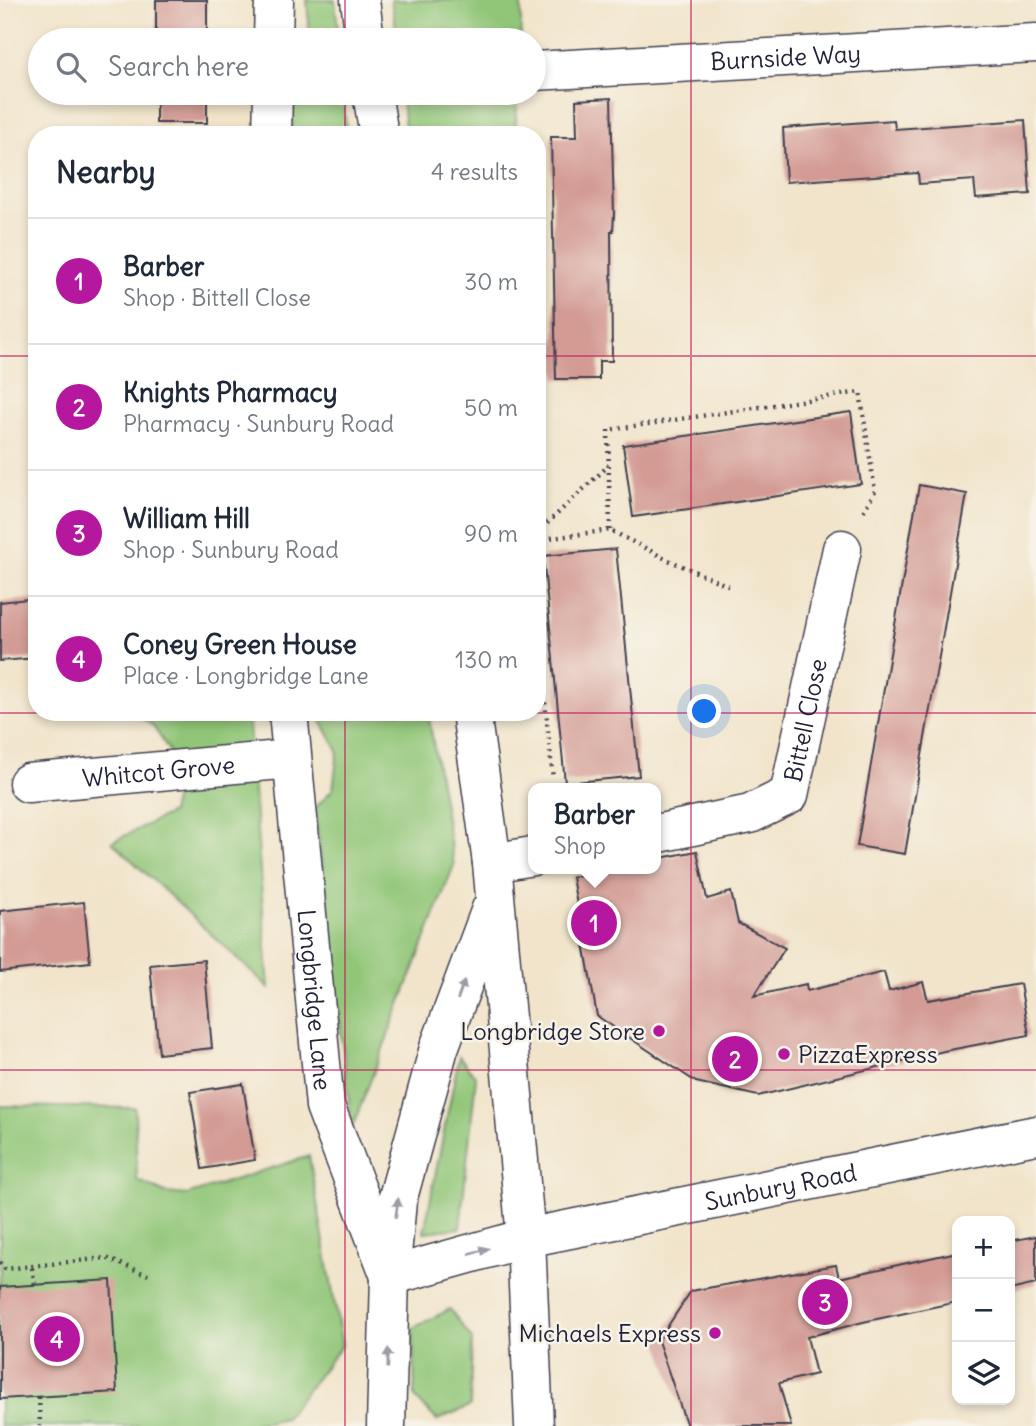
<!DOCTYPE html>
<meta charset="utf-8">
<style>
body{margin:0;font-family:Delius,sans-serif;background:#f2f2f3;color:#1f2937}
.controls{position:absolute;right:21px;bottom:21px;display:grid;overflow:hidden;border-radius:14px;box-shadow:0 4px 10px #0003}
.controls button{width:63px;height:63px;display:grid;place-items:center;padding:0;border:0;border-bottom:2px solid #e0e1e3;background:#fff;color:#1f2937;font:35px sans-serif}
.you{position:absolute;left:705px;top:712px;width:24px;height:24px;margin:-18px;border:5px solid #fff;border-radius:50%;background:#1a73e8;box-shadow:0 0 0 10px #1a73e833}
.badge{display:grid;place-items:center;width:46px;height:46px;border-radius:50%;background:#b5179e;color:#fff;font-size:23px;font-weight:700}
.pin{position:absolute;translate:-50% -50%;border:4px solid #fff;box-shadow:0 2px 7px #0006}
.popup{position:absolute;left:528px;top:783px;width:133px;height:91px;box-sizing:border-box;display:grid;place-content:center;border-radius:14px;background:#fff;filter:drop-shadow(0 2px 5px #0005);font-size:23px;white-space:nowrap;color:#747a83}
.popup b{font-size:26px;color:#1f2937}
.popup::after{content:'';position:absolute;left:50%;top:100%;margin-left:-14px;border:14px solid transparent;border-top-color:#fff}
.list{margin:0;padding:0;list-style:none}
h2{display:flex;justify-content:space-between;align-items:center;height:91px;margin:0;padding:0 28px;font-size:30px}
h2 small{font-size:23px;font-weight:400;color:#747a83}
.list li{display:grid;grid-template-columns:46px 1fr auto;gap:21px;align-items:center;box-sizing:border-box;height:126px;padding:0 28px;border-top:2px solid #e0e1e3}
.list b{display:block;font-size:26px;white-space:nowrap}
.list p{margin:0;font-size:23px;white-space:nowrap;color:#747a83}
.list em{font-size:23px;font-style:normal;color:#747a83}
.icon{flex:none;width:38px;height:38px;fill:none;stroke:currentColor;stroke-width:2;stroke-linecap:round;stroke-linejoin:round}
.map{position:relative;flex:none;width:1036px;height:1426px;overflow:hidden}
.search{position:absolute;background:#fff;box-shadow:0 4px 10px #0003;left:28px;top:28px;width:518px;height:77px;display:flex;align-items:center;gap:18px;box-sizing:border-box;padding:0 24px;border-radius:38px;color:#747a83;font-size:26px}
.panel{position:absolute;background:#fff;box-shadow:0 4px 10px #0003;left:28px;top:126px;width:518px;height:595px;border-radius:28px}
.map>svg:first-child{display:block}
.green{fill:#91c678;stroke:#5a745a;stroke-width:2}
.building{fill:#d39b94}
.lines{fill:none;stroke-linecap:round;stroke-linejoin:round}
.minor-casing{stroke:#413f50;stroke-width:41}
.path{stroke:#413f50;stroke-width:4.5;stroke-dasharray:2 5;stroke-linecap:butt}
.minor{stroke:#fff;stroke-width:38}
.oneway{fill:#9c9ca7}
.grid{fill:none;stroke:#c2185b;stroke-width:2;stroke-opacity:0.55}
.poi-dot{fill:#b5179e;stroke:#f7f3e8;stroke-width:2.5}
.labels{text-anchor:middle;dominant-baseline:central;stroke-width:5;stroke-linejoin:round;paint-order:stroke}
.street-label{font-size:24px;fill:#22223b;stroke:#f7f3e8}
.poi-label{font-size:24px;fill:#22223b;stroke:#f7f3e8;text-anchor:end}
</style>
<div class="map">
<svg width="1036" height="1426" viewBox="0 0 1036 1426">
<rect width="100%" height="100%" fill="#f7f3e8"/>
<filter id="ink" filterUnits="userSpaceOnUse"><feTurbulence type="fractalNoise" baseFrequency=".0143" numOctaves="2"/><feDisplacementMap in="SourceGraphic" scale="14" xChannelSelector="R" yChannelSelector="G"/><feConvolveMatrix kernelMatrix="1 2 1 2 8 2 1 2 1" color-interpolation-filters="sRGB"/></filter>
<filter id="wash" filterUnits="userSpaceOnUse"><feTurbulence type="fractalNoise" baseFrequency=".00686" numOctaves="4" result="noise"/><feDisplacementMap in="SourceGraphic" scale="28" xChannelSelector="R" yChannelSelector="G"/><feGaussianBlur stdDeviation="1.57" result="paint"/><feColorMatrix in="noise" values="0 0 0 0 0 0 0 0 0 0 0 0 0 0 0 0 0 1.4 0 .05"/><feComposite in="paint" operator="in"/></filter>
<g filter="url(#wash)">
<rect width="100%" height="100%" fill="#f1e4ca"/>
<g class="green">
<polygon points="307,0 335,0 339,40 310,40"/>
<polygon points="391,0 521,0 521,40 398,40"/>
<polygon points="291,93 343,93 347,135 292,135"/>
<polygon points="401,93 518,93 515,135 406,135"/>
<polygon points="132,712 248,712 269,988 112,842 171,813 181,769 153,726"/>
<polygon points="316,712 428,712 454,865 352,1128 315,808 333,789 338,751"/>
<polygon points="459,1056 476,1077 460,1228 424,1232"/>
<polygon points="0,1106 135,1108 137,1180 165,1193 187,1195 309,1156 342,1345 285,1418 248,1426 0,1426"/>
<polygon points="450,1309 472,1339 470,1406 437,1420 415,1398 413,1328"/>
</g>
<g id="blocks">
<g class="building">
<rect x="156" y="0" width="51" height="40"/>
<rect x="156" y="93" width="51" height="30"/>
<polygon points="611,98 614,215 613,231 611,231 612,361 599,361 599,379 556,379 551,137 577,137 576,100"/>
<polygon points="894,120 895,129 1025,120 1030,194 976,198 974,180 919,184 918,173 786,182 783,128"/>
<polygon points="851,412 861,484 633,517 623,445"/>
<polygon points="919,485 967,494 905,854 857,846"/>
<polygon points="616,549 639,776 565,783 543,556"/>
<polygon points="37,598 37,658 0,661 0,602"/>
<polygon points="697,851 707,899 731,892 738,923 785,948 754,996 806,984 807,991 884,972 889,991 923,982 928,1000 1020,984 1029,1035 944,1051 758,1096 696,1082 597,1016 572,877 610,869 655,869 655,859"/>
<polygon points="84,902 90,962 0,972 0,911"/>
<polygon points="204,960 212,1048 159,1054 150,965"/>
<polygon points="243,1084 255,1160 202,1169 190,1092"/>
<polygon points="1036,1236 1036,1284 1010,1290 1010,1241"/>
<polygon points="957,1252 957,1302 863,1322 807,1337 816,1374 779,1383 791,1426 687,1426 658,1341 691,1291 836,1265 839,1278"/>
<polygon points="111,1280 117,1392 0,1399 0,1287"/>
</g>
</g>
</g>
<g filter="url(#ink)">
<use href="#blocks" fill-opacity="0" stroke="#413f50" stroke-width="2"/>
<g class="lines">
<defs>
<g id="minor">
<polyline points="360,0 365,40"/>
<polyline points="273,40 274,0"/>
<path id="s1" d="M 534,71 L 1036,43"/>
<polyline points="372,93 379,135"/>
<polyline points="272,135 273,93"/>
<path id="s2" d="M 288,712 L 325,1106 L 390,1276"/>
<polyline points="471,712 492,863 526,1238 534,1426"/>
<path id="s3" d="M 28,783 L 291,759"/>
<path id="s4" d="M 655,834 L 750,814 L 789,795 L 842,549"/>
<polyline points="492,863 533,856"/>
<path id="s5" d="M 390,1276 L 526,1238 L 1036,1135"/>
<polyline points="386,1426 390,1276 397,1201 439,1048 491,909"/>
</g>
</defs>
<use href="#minor" class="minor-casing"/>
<g class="path">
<polyline points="610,530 608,430 860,392 875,491 863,512"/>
<polyline points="537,533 609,465"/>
<polyline points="537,540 610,530 666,559 733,588"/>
<polyline points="537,626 553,779"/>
<polyline points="0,1262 5,1269 106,1258 148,1275"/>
<polyline points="32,1268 35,1285"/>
<polyline points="39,1397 40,1426"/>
</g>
<use href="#minor" class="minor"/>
</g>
<defs><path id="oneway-solid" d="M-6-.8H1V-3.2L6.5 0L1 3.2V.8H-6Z" transform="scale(1.75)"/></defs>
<g class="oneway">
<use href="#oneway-solid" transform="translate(461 990) rotate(-70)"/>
<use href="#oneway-solid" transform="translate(397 1208) rotate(-82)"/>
<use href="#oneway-solid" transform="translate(479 1251) rotate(-15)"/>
<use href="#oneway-solid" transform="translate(388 1358) rotate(-89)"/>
</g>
</g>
<path class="grid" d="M 345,0 L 345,40M 691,0 L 691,1426M 345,93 L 345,135M 0,356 L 37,356M 537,356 L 1036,356M 345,712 L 345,1426M 0,713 L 1036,713M 0,1070 L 1036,1070"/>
<g class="poi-dot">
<circle cx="659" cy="1031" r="7"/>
<circle cx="784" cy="1054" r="7"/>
<circle cx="715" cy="1333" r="7"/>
</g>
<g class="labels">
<g class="street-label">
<text stroke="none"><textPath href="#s1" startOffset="252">Burnside Way</textPath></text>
<text stroke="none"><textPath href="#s4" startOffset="217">Bittell Close</textPath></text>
<text stroke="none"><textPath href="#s3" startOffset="131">Whitcot Grove</textPath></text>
<text stroke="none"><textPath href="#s2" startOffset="289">Longbridge Lane</textPath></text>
<text stroke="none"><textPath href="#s5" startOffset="401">Sunbury Road</textPath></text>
</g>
<g class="poi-label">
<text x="645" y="1031">Longbridge Store</text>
<text x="798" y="1054" text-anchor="start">PizzaExpress</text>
<text x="701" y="1333">Michaels Express</text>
</g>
</g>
</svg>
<div class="controls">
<button>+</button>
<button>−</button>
<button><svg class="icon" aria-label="layers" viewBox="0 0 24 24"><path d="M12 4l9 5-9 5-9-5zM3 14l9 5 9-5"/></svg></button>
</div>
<div class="you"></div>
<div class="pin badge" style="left:594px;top:923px">1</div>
<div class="popup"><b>Barber</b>Shop</div>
<div class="pin badge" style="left:735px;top:1059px">2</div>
<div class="pin badge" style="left:825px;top:1302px">3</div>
<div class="pin badge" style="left:57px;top:1339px">4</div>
<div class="search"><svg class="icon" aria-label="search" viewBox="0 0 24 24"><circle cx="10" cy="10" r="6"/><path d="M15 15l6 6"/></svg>Search here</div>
<section class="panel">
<h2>Nearby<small>4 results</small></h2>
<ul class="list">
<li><span class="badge">1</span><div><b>Barber</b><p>Shop · Bittell Close</p></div><em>30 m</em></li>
<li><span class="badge">2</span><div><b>Knights Pharmacy</b><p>Pharmacy · Sunbury Road</p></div><em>50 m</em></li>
<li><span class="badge">3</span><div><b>William Hill</b><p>Shop · Sunbury Road</p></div><em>90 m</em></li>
<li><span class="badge">4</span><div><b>Coney Green House</b><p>Place · Longbridge Lane</p></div><em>130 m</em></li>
</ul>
</section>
</div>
